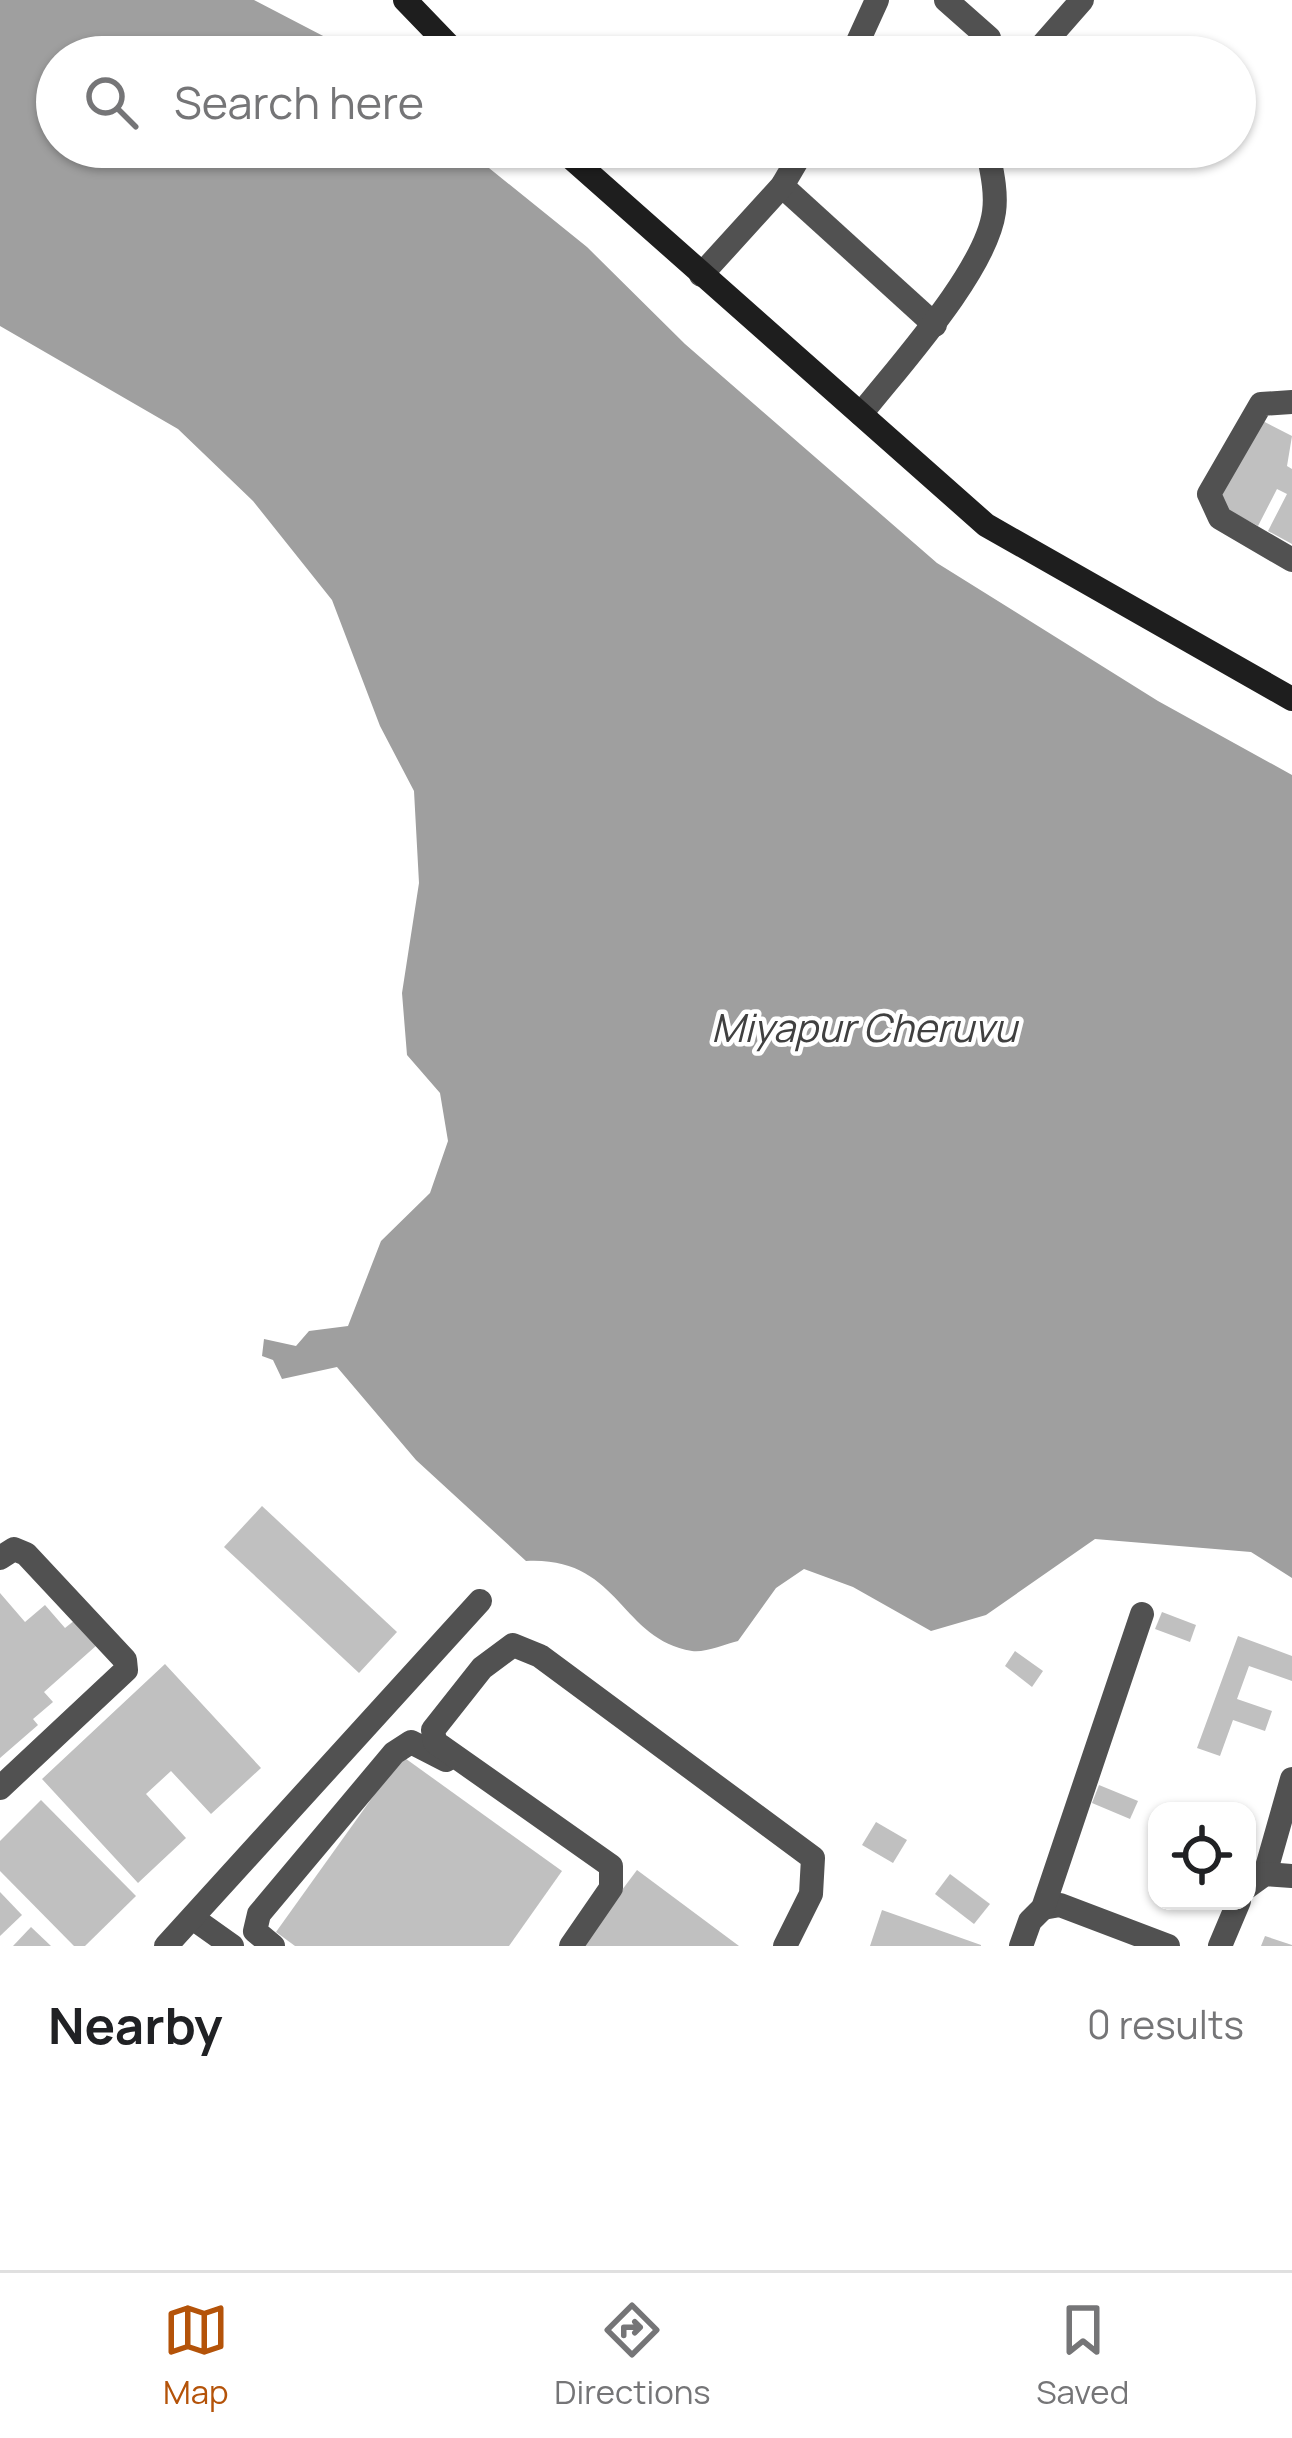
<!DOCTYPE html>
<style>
body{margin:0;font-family:Manrope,sans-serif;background:#f2f2f2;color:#202124}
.controls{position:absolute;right:36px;bottom:36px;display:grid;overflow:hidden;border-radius:24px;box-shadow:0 3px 9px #0004}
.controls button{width:108px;height:108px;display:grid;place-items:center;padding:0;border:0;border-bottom:3px solid #e0e0e0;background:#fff;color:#202124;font:60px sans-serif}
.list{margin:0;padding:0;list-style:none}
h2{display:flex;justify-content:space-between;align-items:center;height:156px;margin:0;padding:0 48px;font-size:51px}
h2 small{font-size:39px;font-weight:400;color:#757577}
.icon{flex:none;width:66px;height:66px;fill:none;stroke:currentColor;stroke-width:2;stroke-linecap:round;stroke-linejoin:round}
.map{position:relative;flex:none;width:1292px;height:1946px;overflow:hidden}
.search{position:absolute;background:#fff;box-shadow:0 3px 9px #0004;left:36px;right:36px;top:36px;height:132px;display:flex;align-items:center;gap:30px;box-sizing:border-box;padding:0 42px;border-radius:66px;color:#757577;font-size:45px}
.sheet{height:324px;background:#fff}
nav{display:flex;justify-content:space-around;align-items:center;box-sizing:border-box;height:168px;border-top:3px solid #e0e0e0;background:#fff;font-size:33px;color:#757577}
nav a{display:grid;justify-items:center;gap:6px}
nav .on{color:#b45309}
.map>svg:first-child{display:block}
.water{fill:#9f9f9f}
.building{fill:#c0c0c0}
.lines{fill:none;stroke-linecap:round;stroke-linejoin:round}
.street{stroke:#515151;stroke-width:24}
.secondary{stroke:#1e1e1e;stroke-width:24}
.labels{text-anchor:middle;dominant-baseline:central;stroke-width:9;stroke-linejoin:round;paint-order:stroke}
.water-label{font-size:39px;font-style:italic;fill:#404040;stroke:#fff}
</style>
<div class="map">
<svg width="1292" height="1946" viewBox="0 0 1292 1946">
<rect width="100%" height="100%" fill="#fff"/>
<path class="water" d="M 0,0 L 254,0 L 327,38 L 351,57 L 57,57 L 57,147 L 463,147 L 587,247 L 685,344 L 937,563 L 1158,701 L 1292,775 L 1292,1578 L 1251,1552 L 1095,1539 L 986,1615 L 931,1631 L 853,1587 L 804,1569 L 776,1588 L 738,1641 C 725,1644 705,1653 692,1651 C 619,1639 620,1556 526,1561 L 416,1460 L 337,1367 L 282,1379 L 273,1360 L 262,1356 L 264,1339 L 296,1346 L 309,1331 L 348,1326 L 381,1241 L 430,1193 L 448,1141 L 440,1093 L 407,1055 L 402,993 L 419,883 L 414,791 L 380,726 L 332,600 L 253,501 L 178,429 L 0,326 Z"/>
<g class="building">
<polygon points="1259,419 1292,436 1287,466 1292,469 1292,544 1268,531 1287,494 1277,489 1258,526 1215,503"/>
<polygon points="262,1506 397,1632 359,1673 224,1547"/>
<polygon points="0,1593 25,1622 45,1605 65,1628 75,1620 97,1645 44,1692 53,1702 33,1719 38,1725 0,1758"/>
<polygon points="1162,1612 1196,1625 1190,1642 1155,1629"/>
<polygon points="1238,1636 1292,1656 1292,1681 1249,1666 1237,1699 1272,1711 1265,1731 1233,1720 1220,1756 1197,1748"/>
<polygon points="1015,1651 1043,1671 1032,1687 1005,1666"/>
<polygon points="165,1664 261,1768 211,1814 171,1771 146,1794 186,1838 138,1883 42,1779"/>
<polygon points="402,1756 562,1871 509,1946 295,1946 276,1932"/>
<polygon points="1099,1785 1138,1801 1130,1819 1092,1803"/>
<polygon points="41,1800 136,1896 85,1946 74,1946 0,1871 0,1841"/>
<polygon points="876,1822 907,1840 893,1863 862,1845"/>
<polygon points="637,1870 739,1946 580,1946"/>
<polygon points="950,1874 990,1904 974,1924 935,1894"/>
<polygon points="0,1892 22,1915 0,1936"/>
<polygon points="882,1910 981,1945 981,1946 870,1946"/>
<polygon points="31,1927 51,1946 13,1946"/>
<polygon points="1265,1936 1292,1945 1292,1946 1261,1946"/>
</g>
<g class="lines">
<g class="street">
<polyline points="946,0 989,38"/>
<polyline points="851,57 877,0"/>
<polyline points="1032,57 1082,0"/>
<polyline points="782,186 935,325"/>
<polyline points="701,275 782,186 805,147"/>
<polyline points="1292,402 1261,404 1209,494 1220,518 1292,560"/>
<path d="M 861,414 C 898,367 986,271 994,212 C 997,191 991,168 987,147"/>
<polyline points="0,1558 14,1549 26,1554 125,1660 126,1670 0,1788"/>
<polyline points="1265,1874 1292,1779"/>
<polyline points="1247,1887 1265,1874 1292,1876"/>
<polyline points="1043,1908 1060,1905 1168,1946"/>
<polyline points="194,1919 232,1946"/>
<polyline points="166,1946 480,1601"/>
<polyline points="273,1946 255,1931 259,1914 394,1753 411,1742 446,1760"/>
<polyline points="571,1946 611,1888 611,1866 435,1742 433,1730 482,1668 513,1645 540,1656 813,1858 811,1894 785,1946"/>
<polyline points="1021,1946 1030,1921 1043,1908 1142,1614"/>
<polyline points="1220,1946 1239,1901"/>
</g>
<g class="secondary">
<polyline points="405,0 460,57"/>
<polyline points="559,147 986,525 1292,699"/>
</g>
</g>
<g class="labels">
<g class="water-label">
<text x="864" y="1027">Miyapur Cheruvu</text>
</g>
</g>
</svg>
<div class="controls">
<button><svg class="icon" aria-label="locate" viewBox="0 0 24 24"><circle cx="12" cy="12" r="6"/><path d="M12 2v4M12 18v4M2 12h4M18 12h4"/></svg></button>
</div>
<div class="search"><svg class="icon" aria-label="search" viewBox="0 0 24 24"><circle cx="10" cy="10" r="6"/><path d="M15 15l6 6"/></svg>Search here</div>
</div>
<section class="sheet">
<h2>Nearby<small>0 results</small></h2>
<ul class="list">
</ul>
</section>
<nav>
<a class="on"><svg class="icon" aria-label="map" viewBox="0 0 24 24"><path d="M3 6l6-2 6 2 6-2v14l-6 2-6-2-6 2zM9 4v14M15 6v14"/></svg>Map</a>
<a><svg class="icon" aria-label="directions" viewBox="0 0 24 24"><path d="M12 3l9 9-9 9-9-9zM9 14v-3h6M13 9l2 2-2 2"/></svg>Directions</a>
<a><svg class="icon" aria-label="saved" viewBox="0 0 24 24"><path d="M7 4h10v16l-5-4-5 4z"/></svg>Saved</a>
</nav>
